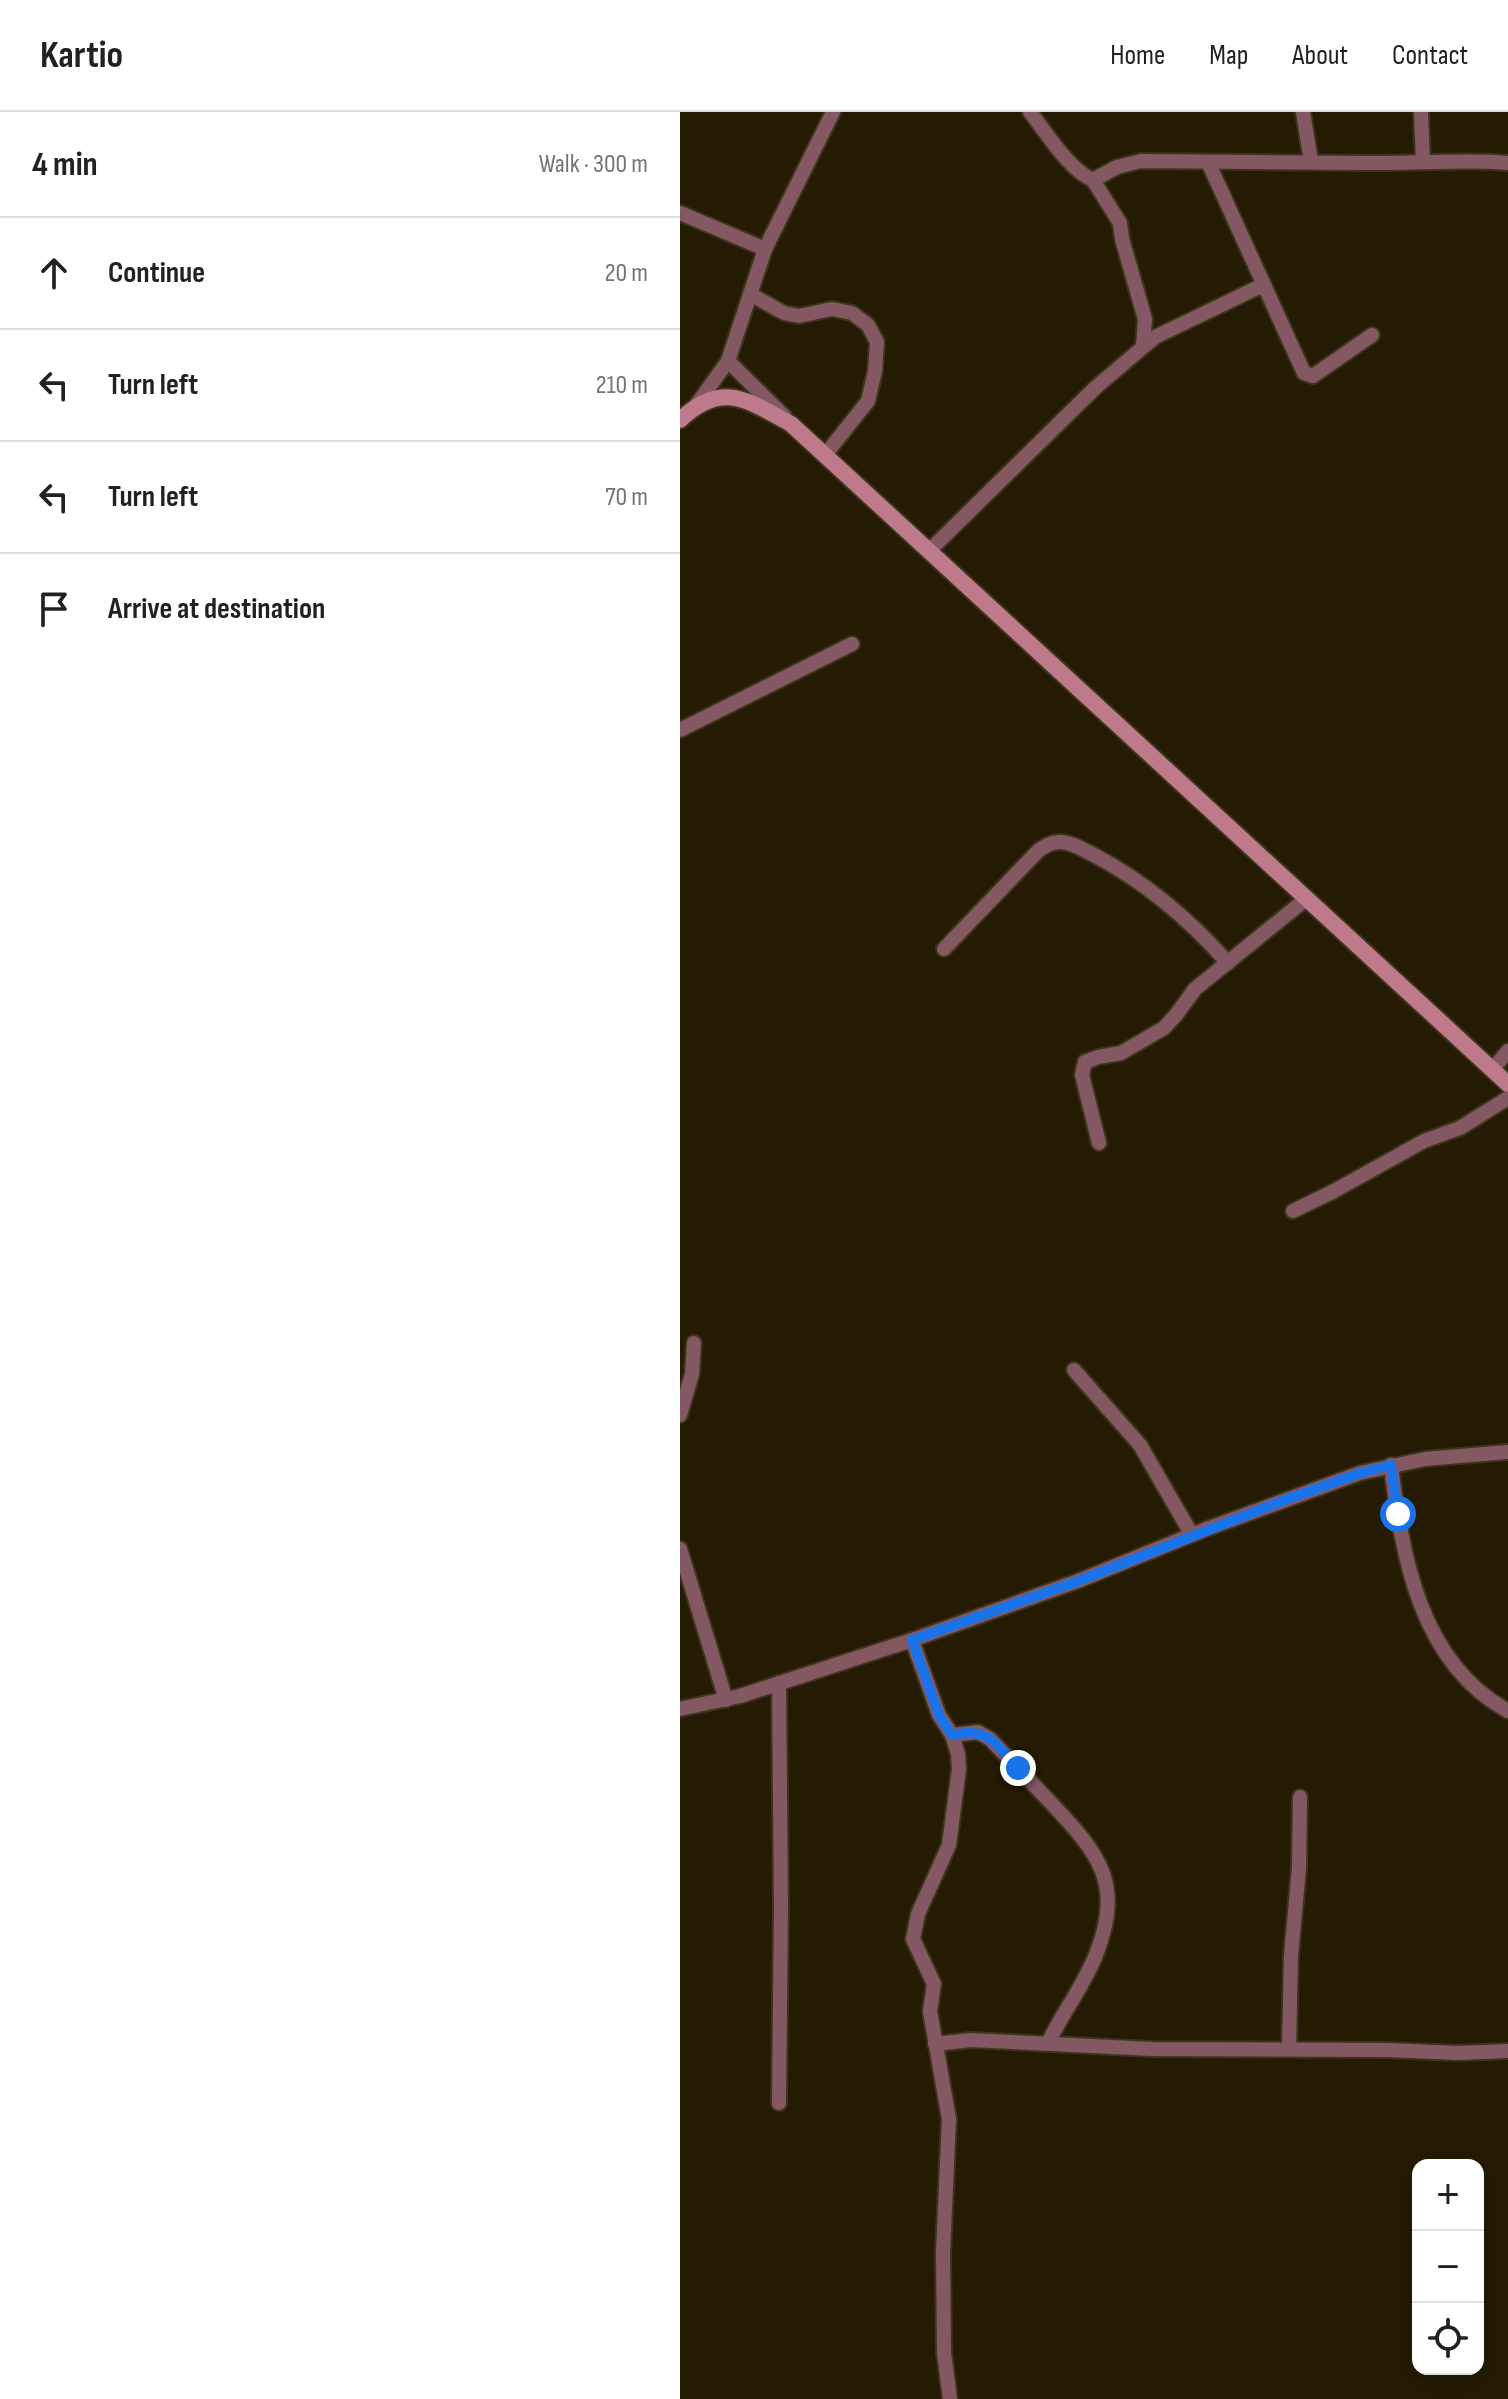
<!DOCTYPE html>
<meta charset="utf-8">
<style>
body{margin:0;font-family:"Sofia Sans Condensed",sans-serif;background:#f2f2f2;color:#202124}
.controls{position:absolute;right:24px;bottom:24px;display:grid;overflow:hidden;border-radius:16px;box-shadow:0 8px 32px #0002}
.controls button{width:72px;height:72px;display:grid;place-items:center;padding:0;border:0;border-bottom:2px solid #e0e0e0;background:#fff;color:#202124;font:40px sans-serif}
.stop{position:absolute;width:24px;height:24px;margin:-18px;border:6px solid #1a73e8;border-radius:50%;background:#fff}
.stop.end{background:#1a73e8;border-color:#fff;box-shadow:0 2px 8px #0008}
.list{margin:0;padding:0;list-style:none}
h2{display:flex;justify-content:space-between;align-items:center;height:104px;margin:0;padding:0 32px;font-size:34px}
h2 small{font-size:26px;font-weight:400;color:#757577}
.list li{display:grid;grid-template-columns:52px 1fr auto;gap:24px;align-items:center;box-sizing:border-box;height:112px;padding:0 32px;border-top:2px solid #e0e0e0}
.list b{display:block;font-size:30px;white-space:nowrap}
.list em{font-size:26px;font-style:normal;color:#757577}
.icon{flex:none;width:44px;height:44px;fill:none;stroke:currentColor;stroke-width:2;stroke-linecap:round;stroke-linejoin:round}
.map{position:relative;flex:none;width:828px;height:2287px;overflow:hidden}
header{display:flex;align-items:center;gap:48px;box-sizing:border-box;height:112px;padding:0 40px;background:#fff;border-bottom:2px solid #e0e0e0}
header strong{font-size:38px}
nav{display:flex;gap:44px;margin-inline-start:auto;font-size:28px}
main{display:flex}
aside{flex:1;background:#fff}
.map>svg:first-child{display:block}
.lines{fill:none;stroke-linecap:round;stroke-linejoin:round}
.street-casing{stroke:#3e341d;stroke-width:18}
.secondary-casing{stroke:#3e341d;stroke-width:20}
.street{stroke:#835863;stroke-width:14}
.secondary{stroke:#be798b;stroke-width:16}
.route{stroke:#1a73e8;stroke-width:10}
</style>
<header>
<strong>Kartio</strong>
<nav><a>Home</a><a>Map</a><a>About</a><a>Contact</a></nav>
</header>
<main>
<aside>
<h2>4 min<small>Walk · 300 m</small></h2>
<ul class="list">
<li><svg class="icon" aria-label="ahead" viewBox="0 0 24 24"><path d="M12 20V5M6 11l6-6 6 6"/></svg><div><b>Continue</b></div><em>20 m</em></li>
<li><svg class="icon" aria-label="left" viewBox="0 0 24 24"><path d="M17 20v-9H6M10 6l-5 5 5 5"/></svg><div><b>Turn left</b></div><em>210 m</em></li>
<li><svg class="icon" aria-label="left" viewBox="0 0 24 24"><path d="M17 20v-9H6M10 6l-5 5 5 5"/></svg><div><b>Turn left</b></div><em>70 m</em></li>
<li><svg class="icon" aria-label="arrive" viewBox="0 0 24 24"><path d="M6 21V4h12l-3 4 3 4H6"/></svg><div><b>Arrive at destination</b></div></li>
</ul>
</aside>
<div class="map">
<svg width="828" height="2287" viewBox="0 0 828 2287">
<rect width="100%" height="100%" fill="#251a02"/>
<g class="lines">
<defs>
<g id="street">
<path d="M 350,0 C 366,20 389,58 413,68 L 437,55 L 461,49 C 536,50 612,50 687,51 C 734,52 781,47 828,51"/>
<polyline points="623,0 631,49"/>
<polyline points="741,0 743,50"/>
<polyline points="528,50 624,261 633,264 692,223"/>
<polyline points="413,68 440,111 442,127 465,207 463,234"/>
<polyline points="0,101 85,137"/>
<polyline points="70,182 104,201 119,204 152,197 172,201 188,213 197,230 195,259 188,289 145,343"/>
<polyline points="48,249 105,305"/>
<polyline points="17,292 48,249 85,137 153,0"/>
<polyline points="249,439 415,276 475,225 583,173"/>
<polyline points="0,618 172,532"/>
<path d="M 264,837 L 358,739 C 365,734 371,730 380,730 C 391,730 404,738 414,743 C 465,770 510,808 548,851"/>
<polyline points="812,958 828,939"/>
<polyline points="419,1031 402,963 405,950 418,945 441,941 484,916 496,903 515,877 626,787"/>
<polyline points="613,1099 654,1079 744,1029 780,1016 828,986"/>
<polyline points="394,1258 460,1333 512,1423"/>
<polyline points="0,1303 12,1262 14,1231"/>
<path d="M 711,1353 C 722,1444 740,1551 828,1599"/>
<polyline points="0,1437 46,1588"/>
<polyline points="232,1528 259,1603 272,1623 278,1642 279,1657 269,1733 238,1802 233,1827 254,1872 250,1899 269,2007 263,2141 264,2241 270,2287"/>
<polyline points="0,1597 60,1584 232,1528 398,1469 529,1416 680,1361 745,1347 828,1340"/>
<path d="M 272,1623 L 298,1620 L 310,1627 C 331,1649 352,1671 373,1693 C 419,1742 443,1771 417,1840 C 405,1872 383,1900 368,1931"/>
<polyline points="255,1932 291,1928 472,1937 707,1938 778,1941 828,1939"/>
<polyline points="609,1937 611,1844 619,1756 620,1685"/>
<polyline points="99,1991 101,1795 99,1571"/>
</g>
<path id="secondary" d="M 0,308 C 42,268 67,288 111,312 L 828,972"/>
</defs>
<use href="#street" class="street-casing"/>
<use href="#secondary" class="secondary-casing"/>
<use href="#street" class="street"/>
<use href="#secondary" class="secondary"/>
</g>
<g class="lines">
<path class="route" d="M 338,1656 C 314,1631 310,1615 272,1623 L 259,1603 L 232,1528 L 398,1469 L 602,1389 L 680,1361 L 711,1353 L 718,1402"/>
</g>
</svg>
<div class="controls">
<button>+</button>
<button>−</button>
<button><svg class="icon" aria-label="locate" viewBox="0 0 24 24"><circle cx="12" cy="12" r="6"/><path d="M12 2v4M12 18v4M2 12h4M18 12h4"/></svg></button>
</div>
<div class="stop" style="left:718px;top:1402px"></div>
<div class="stop end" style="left:338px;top:1656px"></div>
</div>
</main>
